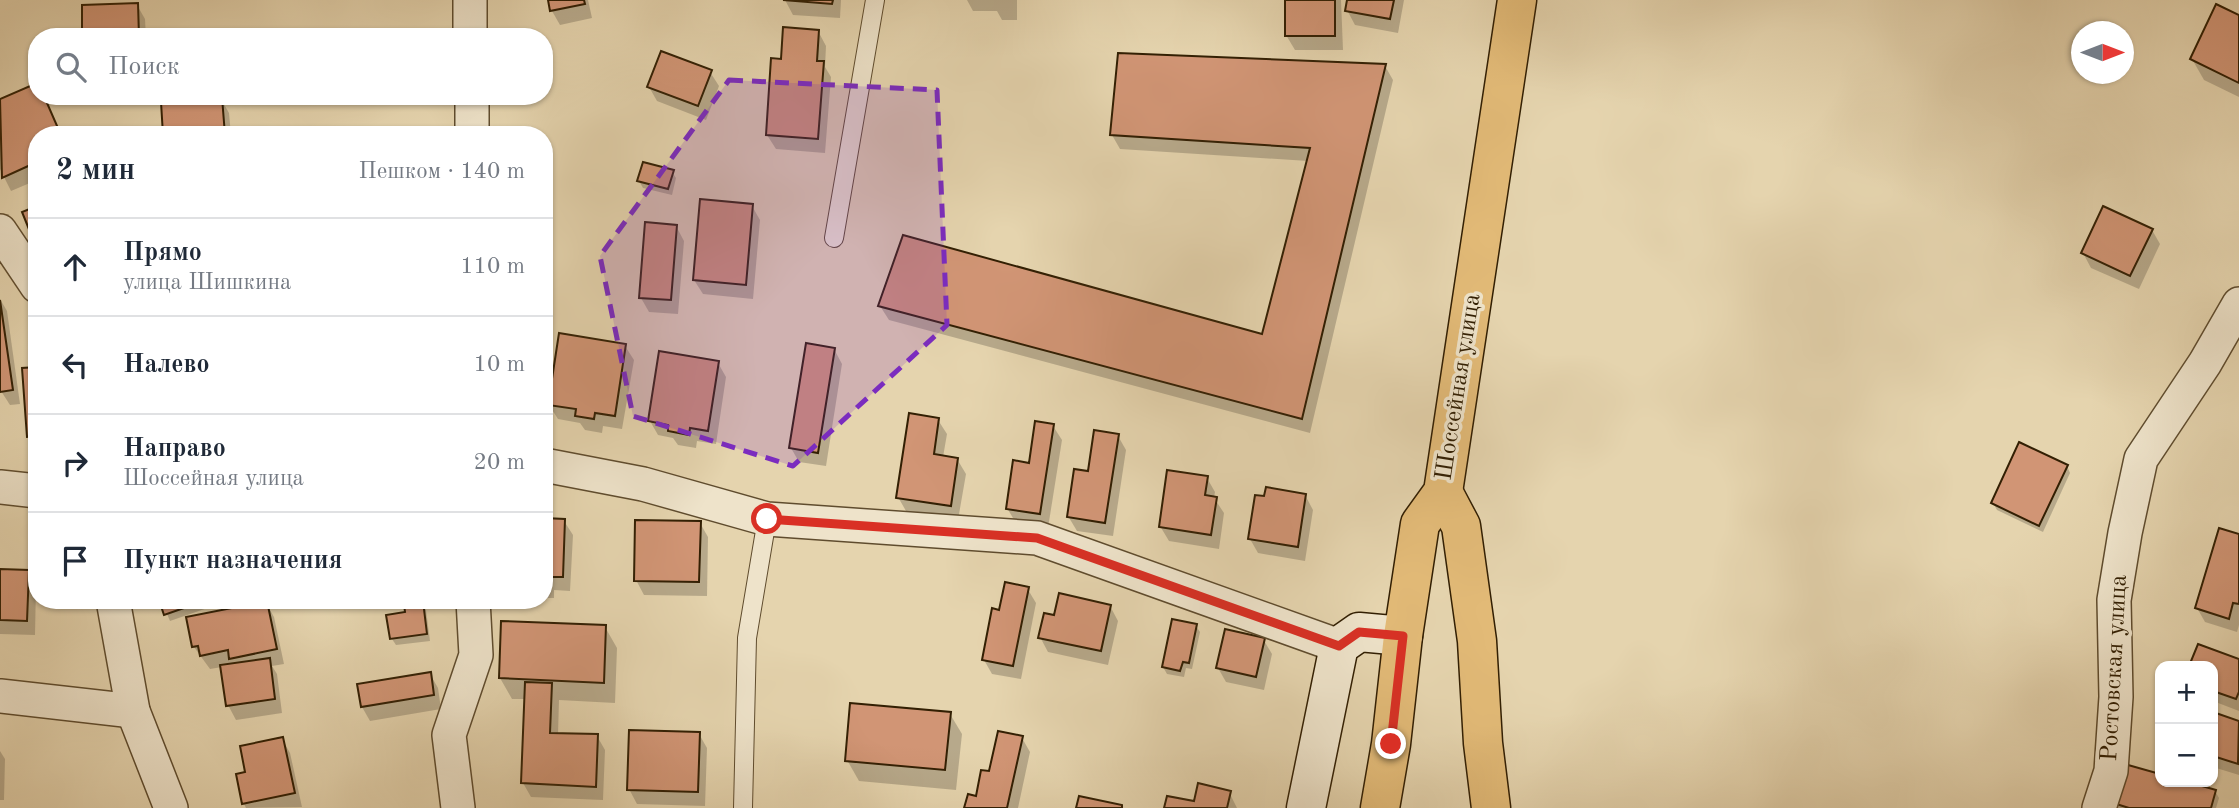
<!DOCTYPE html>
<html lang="ru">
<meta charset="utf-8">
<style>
body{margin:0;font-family:"Old Standard TT",serif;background:#f6f6f7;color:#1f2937}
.controls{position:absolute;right:21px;bottom:21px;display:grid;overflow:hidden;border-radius:14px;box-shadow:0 2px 5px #0004}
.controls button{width:63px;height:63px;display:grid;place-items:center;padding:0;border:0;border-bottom:2px solid #e0e1e3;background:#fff;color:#1f2937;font:35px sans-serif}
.compass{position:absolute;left:2071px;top:21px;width:63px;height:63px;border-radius:50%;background:#fff;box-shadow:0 2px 5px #0004;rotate:90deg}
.stop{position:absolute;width:21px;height:21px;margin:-16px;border:5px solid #d93025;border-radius:50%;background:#fff}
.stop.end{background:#d93025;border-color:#fff;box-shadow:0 2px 7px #0008}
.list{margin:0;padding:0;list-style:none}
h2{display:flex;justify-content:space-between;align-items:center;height:91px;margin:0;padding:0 28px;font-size:30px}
h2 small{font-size:23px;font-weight:400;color:#747a83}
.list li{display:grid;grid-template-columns:46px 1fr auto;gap:21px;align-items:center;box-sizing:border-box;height:98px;padding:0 28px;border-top:2px solid #e0e1e3}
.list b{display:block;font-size:26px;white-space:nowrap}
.list p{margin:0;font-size:23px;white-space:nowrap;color:#747a83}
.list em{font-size:23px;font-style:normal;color:#747a83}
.icon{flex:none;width:38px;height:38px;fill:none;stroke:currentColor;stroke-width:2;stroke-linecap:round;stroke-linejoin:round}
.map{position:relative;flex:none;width:2239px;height:808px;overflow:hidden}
.search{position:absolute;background:#fff;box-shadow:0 2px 5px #0004;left:28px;top:28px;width:525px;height:77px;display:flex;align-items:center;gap:18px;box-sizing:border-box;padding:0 24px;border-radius:28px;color:#747a83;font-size:26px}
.panel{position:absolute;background:#fff;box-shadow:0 2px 5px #0004;left:28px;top:126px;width:525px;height:483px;border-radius:28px}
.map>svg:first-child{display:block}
.shadow{fill:#0003}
.building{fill:#d19575;stroke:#321f03;stroke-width:2}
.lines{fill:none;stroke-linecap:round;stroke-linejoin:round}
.lane-casing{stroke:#5f4c2e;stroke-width:20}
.street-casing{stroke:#5f4c2e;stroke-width:36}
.secondary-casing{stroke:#321f03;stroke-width:41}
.primary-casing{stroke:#321f03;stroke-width:41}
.lane{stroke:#eee3ca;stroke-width:18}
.street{stroke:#eee3ca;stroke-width:33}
.secondary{stroke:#eee3ca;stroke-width:38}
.primary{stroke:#e2ba77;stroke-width:38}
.route{stroke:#d93025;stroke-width:9}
.marked{fill:#7b2cbf;fill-opacity:0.2;stroke:#7b2cbf;stroke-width:5;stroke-dasharray:14 9;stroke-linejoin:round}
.labels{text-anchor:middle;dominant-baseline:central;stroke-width:7;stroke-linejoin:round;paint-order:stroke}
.street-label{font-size:24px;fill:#321f03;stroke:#eee3ca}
</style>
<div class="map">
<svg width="2239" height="808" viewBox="0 0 2239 808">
<rect width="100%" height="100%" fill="#e5d4ae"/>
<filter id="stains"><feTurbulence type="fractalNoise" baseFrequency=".00286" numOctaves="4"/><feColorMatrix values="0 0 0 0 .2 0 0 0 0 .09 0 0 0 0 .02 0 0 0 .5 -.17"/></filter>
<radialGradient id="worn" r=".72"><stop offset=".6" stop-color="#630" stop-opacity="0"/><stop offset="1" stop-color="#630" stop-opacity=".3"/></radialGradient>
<g class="shadow">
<polygon points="550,0 588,0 592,18 560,25 552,11"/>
<polygon points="785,0 841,0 840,18 793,15"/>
<polygon points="967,0 1017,0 1017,20 1002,20 997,11 973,11"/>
<polygon points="1286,0 1341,0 1343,50 1295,50 1286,35"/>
<polygon points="1349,0 1404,0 1398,33 1355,25 1347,10"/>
<polygon points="137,5 145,19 146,37 84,37"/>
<polygon points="2239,17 2239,97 2204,80 2192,59"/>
<polygon points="818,31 826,46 825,67 831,77 825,153 776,149 767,135 782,61"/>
<polygon points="1385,66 1393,80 1310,433 889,320 880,306 1263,336 1308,161 1120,149 1112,135"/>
<polygon points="710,72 719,86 706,120 657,101 649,87"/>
<polygon points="37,85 37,96 44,96 61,135 37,135 37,180 11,191 0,169 0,101"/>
<polygon points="221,99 229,113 231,135 165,135"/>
<polygon points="672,172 676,178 672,195 643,188 639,181"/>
<polygon points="752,206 760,220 753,299 703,294 694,280"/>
<polygon points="676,226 684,241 678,314 649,312 641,298"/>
<polygon points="2152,230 2160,244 2139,289 2091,268 2083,253"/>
<polygon points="0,299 7,311 20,404 10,405 1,391 0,381"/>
<polygon points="625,346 634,360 622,429 603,426 602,433 585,430 580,423 558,419 549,405"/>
<polygon points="834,349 842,364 826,466 799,462 791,448"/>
<polygon points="718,363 726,377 716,444 697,441 696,448 678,445 673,438 658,435 650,421"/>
<polygon points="37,369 37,449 29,436"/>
<polygon points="938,420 947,434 943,457 957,459 966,474 958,520 906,511 898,497"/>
<polygon points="1053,426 1062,440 1048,528 1016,523 1007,508"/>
<polygon points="1118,436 1126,450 1113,536 1077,531 1068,516 1089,473"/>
<polygon points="2067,466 2070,473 2043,532 1997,510 1993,503"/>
<polygon points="1207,478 1215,492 1214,498 1224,513 1219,549 1169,541 1160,526"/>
<polygon points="1305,495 1313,510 1305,561 1258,553 1250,539"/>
<polygon points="544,520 564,521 573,535 570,591 554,590 554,598 544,598"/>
<polygon points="700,523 708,537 707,596 644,595 636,580"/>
<polygon points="2239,535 2239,625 2237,632 2205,622 2197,608"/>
<polygon points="0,571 28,571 36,586 35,635 0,634"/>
<polygon points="1027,588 1036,603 1021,679 992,674 984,660 1001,612"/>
<polygon points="161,600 214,600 216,605 170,621"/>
<polygon points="266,603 274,617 284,664 272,666 277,674 282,713 236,720 228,705 222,667 210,669 194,647"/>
<polygon points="422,603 426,610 430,641 396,645 392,639 407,614"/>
<polygon points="1110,606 1118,621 1108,665 1048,652 1040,637"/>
<polygon points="1196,626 1200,632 1192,669 1186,668 1184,677 1167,674 1163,667"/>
<polygon points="605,627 617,648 615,703 559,700 558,735 597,736 605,750 603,800 531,797 523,783 526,699 512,699 500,678"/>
<polygon points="1263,639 1272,654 1264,690 1226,682 1218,668"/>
<polygon points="2199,646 2239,661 2239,711 2213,701 2213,666 2191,666"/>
<polygon points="430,674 438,688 441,709 370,721 362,707"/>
<polygon points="950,714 962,734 956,790 859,781 847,760"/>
<polygon points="2213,714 2239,723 2239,775 2213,767"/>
<polygon points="699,734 707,748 705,806 637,804 629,789"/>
<polygon points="1022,738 1030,752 1018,808 966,808 977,798 990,773"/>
<polygon points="282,739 290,753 302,807 246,808 244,804"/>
<polygon points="0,751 5,759 4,800 0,800"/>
<polygon points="2122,765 2160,776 2160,782 2181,782 2215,791 2219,798 2216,808 2116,808"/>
<polygon points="1229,792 1237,808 1166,808 1196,804"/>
</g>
<g class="building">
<polygon points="548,0 584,0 585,4 550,11"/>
<polygon points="783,0 833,0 832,4"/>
<rect x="1285" y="0" width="50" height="36"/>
<polygon points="1347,0 1394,0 1390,19 1345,11"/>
<polygon points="138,3 139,37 82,37 82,5"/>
<polygon points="2216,4 2239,15 2239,83 2190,59"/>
<polygon points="783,27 819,30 817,61 824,61 818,139 766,135 771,58 781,59"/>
<polygon points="661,51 712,70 698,106 647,87"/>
<polygon points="1118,53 1386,64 1302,419 878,306 903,235 1262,334 1310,148 1110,135"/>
<polygon points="37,83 37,96 44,96 61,135 37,135 37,162 2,178 0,99"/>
<polygon points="222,97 225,135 163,135 161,102"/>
<polygon points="643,162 674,170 668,189 637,181"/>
<polygon points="700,199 753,204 746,285 693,280"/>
<polygon points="37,206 37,249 22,212"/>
<polygon points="2103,206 2153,229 2130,276 2081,253"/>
<polygon points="645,222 677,225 671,300 639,298"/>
<polygon points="0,300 13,390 0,392"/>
<polygon points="559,333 626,344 615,416 595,413 594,419 575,416 576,409 548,405"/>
<polygon points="806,343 835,348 818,453 789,448"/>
<polygon points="659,351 719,361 708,431 690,428 689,435 668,431 668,425 648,421"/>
<polygon points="37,367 37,436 27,437 22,368"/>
<polygon points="909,413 939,418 934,454 958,458 951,506 896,498"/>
<polygon points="1035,421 1054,424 1040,514 1006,509 1013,460 1029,463"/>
<polygon points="1094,430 1119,434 1105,523 1067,517 1074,469 1088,471"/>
<polygon points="2019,442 2068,465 2039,526 1991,503"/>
<polygon points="1167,470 1208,476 1205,495 1217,497 1211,535 1159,527"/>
<polygon points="1266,487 1306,494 1298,547 1248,539 1255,495 1264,496"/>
<polygon points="544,518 565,519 563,577 547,577 547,584 544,584"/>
<polygon points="635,520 701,521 699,582 634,581"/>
<polygon points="2219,528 2239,534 2239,604 2233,603 2229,619 2195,608"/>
<polygon points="0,569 29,570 27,621 0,620"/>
<polygon points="1005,582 1029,587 1013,666 982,660 992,608 999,610"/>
<polygon points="1059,593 1111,605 1101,651 1038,638 1044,613 1054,615"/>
<polygon points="159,600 207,600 164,615"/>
<polygon points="267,601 277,649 229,659 228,650 200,656 198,646 192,647 186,617"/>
<polygon points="423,601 427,634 390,639 386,615 405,612 404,604"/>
<polygon points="1172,619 1197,624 1189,663 1183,662 1180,671 1162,667"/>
<polygon points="501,621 606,625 604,683 499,678"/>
<polygon points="1225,629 1265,638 1256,677 1216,668"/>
<polygon points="2198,644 2239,659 2239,692 2236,699 2213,691 2213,666 2189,666"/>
<polygon points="270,658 275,699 226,706 220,665"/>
<polygon points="431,672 434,695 361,707 357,684"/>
<polygon points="525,682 552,683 550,733 598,734 596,787 521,783"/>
<polygon points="850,703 951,712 945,770 845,761"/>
<polygon points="2213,712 2239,721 2238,764 2213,756"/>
<polygon points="629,730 700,732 698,792 627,790"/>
<polygon points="998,731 1023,736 1007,808 964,808 968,794 976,796 981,770 989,771"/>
<polygon points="283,737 295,793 242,804 236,774 245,772 240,746"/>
<polygon points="2121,763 2160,774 2160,782 2188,782 2216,790 2211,808 2129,808 2110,802"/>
<polygon points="1198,783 1231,791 1227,808 1164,808 1167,796 1194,801"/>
<polygon points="1079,796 1122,805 1122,808 1076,808"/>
</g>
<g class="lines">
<defs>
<g id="lane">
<polyline points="834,238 875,0"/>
<polyline points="743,808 747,638 767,519"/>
</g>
<g id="street">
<polyline points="470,0 470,37"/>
<polyline points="472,96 472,135"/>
<polyline points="0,231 37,286"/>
<polyline points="544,465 643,484 767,519 1037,538 1339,646"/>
<polyline points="0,487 37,491"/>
<polyline points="113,600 133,711 171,808"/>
<polyline points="0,696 133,711"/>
<polyline points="458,808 449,735 476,655 473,600"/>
<polyline points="2099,808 2111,771 2116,697 2114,600 2125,533 2141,459 2205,363 2239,304"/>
</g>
<polyline id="secondary" points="1306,808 1339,646 1359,632 1403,636"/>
<g id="primary">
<polyline points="1443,492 1461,526 1477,641 1483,743 1491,808"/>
<polyline points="1380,808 1391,744 1403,636 1420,524 1443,492 1517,0"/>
</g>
</defs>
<use href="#lane" class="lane-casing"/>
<use href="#street" class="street-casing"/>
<use href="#secondary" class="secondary-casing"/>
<use href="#primary" class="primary-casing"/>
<use href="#lane" class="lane"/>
<use href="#street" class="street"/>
<use href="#secondary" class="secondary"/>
<use href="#primary" class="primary"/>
</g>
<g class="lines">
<polyline class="route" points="767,519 1037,538 1339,646 1359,632 1403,636 1391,744"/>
</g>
<path class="marked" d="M 729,80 L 937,90 L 947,325 L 793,466 L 633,416 L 600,256 Z"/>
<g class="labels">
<g class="street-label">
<text transform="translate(1459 387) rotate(-81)">Шоссейная улица</text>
<text transform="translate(2115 668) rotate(-87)">Ростовская улица</text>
</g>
</g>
<rect width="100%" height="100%" filter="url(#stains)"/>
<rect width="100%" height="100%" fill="url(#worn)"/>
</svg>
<div class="controls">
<button>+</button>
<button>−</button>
</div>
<svg class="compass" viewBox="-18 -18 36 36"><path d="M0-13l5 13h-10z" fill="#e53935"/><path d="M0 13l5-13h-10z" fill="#747a83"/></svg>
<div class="stop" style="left:767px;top:519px"></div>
<div class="stop end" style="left:1391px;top:744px"></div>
<div class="search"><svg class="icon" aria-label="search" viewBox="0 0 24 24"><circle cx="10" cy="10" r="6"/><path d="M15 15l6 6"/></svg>Поиск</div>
<section class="panel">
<h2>2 мин<small>Пешком · 140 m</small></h2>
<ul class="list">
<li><svg class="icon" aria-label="ahead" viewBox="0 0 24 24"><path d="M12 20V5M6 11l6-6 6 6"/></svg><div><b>Прямо</b><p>улица Шишкина</p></div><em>110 m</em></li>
<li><svg class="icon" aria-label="left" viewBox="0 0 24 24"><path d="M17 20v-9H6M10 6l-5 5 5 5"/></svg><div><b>Налево</b></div><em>10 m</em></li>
<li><svg class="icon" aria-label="right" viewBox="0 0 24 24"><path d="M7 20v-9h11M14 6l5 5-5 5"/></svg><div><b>Направо</b><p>Шоссейная улица</p></div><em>20 m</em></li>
<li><svg class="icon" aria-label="arrive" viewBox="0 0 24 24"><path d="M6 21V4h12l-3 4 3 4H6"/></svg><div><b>Пункт назначения</b></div></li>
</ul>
</section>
</div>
